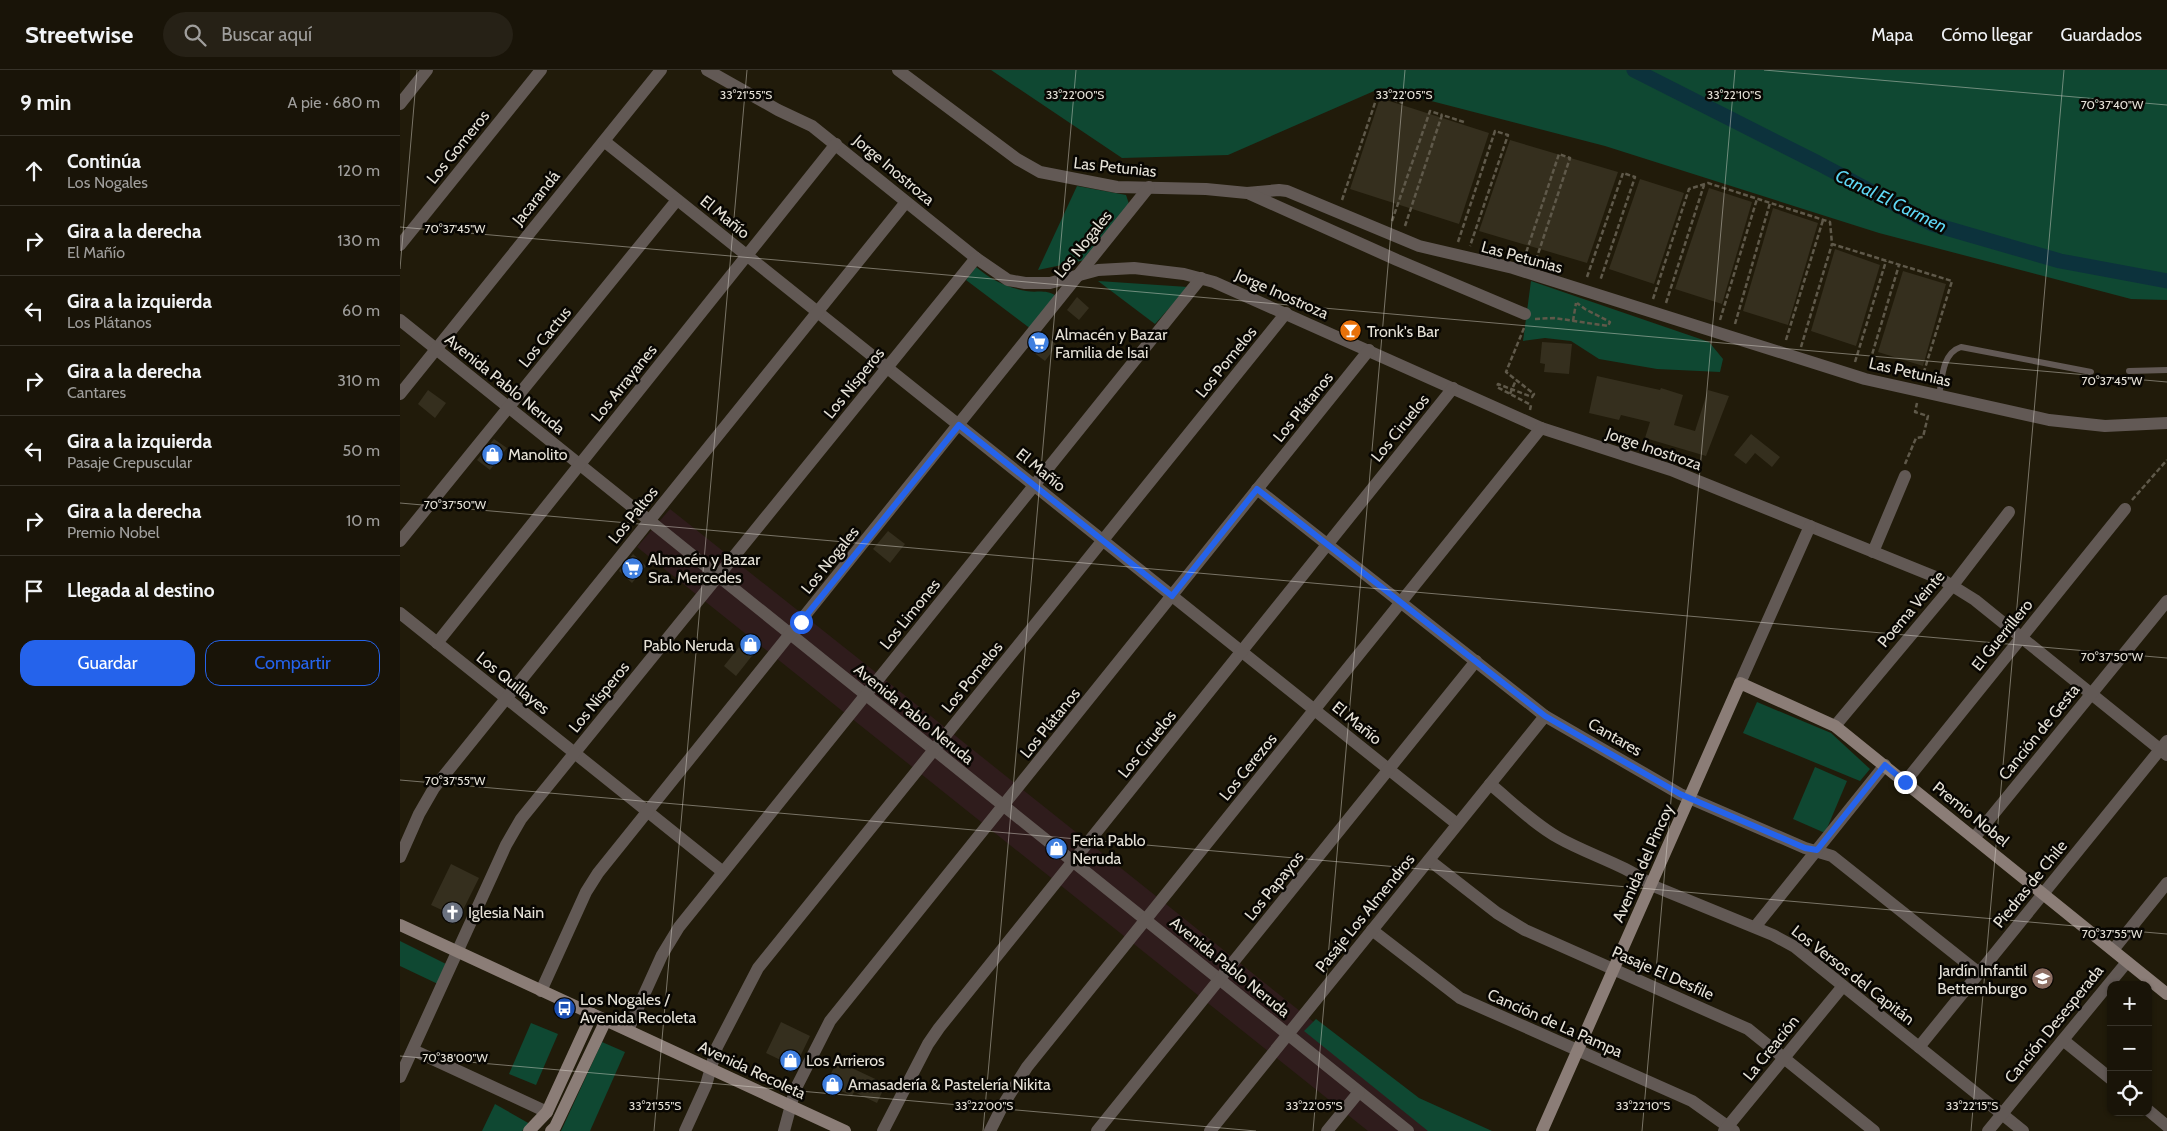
<!DOCTYPE html>
<html lang="es">
<meta charset="utf-8">
<style>
body{margin:0;font-family:Cabin,sans-serif;background:#262116;color:#f1f3f6}
.controls{position:absolute;right:15px;bottom:15px;display:grid;overflow:hidden;border-radius:10px;box-shadow:0 1px 4px #0004}
.controls button{width:45px;height:45px;display:grid;place-items:center;padding:0;border:0;border-bottom:1px solid #373329;background:#191408;color:#f1f3f6;font:25px sans-serif}
.stop{position:absolute;width:15px;height:15px;margin:-11px;border:4px solid #2563eb;border-radius:50%;background:#fff}
.stop.end{background:#2563eb;border-color:#fff;box-shadow:0 1px 5px #0008}
.list{margin:0;padding:0;list-style:none}
h2{display:flex;justify-content:space-between;align-items:center;height:65px;margin:0;padding:0 20px;font-size:21px}
h2 small{font-size:16px;font-weight:400;color:#9f9e9c}
.list li{display:grid;grid-template-columns:32px 1fr auto;gap:15px;align-items:center;box-sizing:border-box;height:70px;padding:0 20px;border-top:1px solid #373329}
.list b{display:block;font-size:19px;white-space:nowrap}
.list p{margin:0;font-size:16px;white-space:nowrap;color:#9f9e9c}
.list em{font-size:16px;font-style:normal;color:#9f9e9c}
.actions{display:flex;gap:10px;padding:15px 20px}
.actions a{flex:1;padding:11px 0;border:1px solid #2563eb;border-radius:15px;text-align:center;font-size:18px;color:#2563eb}
.actions .main{background:#2563eb;color:#fff}
.icon{flex:none;width:28px;height:28px;fill:none;stroke:currentColor;stroke-width:2;stroke-linecap:round;stroke-linejoin:round}
.map{position:relative;flex:none;width:1767px;height:1061px;overflow:hidden}
header{display:flex;align-items:center;gap:30px;box-sizing:border-box;height:70px;padding:0 25px;background:#191408;border-bottom:1px solid #373329}
header strong{font-size:24px}
nav{display:flex;gap:28px;margin-inline-start:auto;font-size:18px}
.search{width:350px;height:45px;background:#262116;display:flex;align-items:center;gap:12px;box-sizing:border-box;padding:0 18px;border-radius:28px;color:#9f9e9c;font-size:19px}
main{display:flex}
aside{flex:1;background:#191408}
.map>svg:first-child{display:block}
.commercial{fill:#2f1c1c}
.green{fill:#0f4832}
.lines{fill:none;stroke-linecap:round;stroke-linejoin:round}
.canal{stroke:#0c323c;stroke-width:15}
.building{fill:#352f1e}
.path{stroke:#5f594a;stroke-width:2.5;stroke-dasharray:5 2.5;stroke-linecap:butt}
.lane{stroke:#625955;stroke-width:6}
.street{stroke:#625955;stroke-width:12}
.secondary{stroke:#8b7d77;stroke-width:12}
.route{stroke:#2563eb;stroke-width:6}
.ticks{fill:none;stroke:#e5e1d7;stroke-width:1;stroke-opacity:0.45}
.labels{text-anchor:middle;dominant-baseline:central;stroke-width:5;stroke-linejoin:round;paint-order:stroke}
.street-label{font-size:16px;fill:#e5e1d7;stroke:#080602}
.poi-label{font-size:16px;fill:#e5e1d7;stroke:#080602;text-anchor:start}
.water-label{font-size:18px;font-style:italic;fill:#5fd7f5;stroke:#080602}
.ticks-label{font-size:12px;text-anchor:middle;fill:#e5e1d7;stroke:#080602;stroke-width:5;stroke-linejoin:round;paint-order:stroke}
</style>
<header>
<strong>Streetwise</strong>
<div class="search"><svg class="icon" aria-label="search" viewBox="0 0 24 24"><circle cx="10" cy="10" r="6"/><path d="M15 15l6 6"/></svg>Buscar aquí</div>
<nav><a>Mapa</a><a>Cómo llegar</a><a>Guardados</a></nav>
</header>
<main>
<aside>
<h2>9 min<small>A pie · 680 m</small></h2>
<ul class="list">
<li><svg class="icon" aria-label="ahead" viewBox="0 0 24 24"><path d="M12 20V5M6 11l6-6 6 6"/></svg><div><b>Continúa</b><p>Los Nogales</p></div><em>120 m</em></li>
<li><svg class="icon" aria-label="right" viewBox="0 0 24 24"><path d="M7 20v-9h11M14 6l5 5-5 5"/></svg><div><b>Gira a la derecha</b><p>El Mañío</p></div><em>130 m</em></li>
<li><svg class="icon" aria-label="left" viewBox="0 0 24 24"><path d="M17 20v-9H6M10 6l-5 5 5 5"/></svg><div><b>Gira a la izquierda</b><p>Los Plátanos</p></div><em>60 m</em></li>
<li><svg class="icon" aria-label="right" viewBox="0 0 24 24"><path d="M7 20v-9h11M14 6l5 5-5 5"/></svg><div><b>Gira a la derecha</b><p>Cantares</p></div><em>310 m</em></li>
<li><svg class="icon" aria-label="left" viewBox="0 0 24 24"><path d="M17 20v-9H6M10 6l-5 5 5 5"/></svg><div><b>Gira a la izquierda</b><p>Pasaje Crepuscular</p></div><em>50 m</em></li>
<li><svg class="icon" aria-label="right" viewBox="0 0 24 24"><path d="M7 20v-9h11M14 6l5 5-5 5"/></svg><div><b>Gira a la derecha</b><p>Premio Nobel</p></div><em>10 m</em></li>
<li><svg class="icon" aria-label="arrive" viewBox="0 0 24 24"><path d="M6 21V4h12l-3 4 3 4H6"/></svg><div><b>Llegada al destino</b></div></li>
</ul>
<div class="actions"><a class="main">Guardar</a><a>Compartir</a></div>
</aside>
<div class="map">
<svg width="1767" height="1061" viewBox="0 0 1767 1061">
<rect width="100%" height="100%" fill="#211b0a"/>
<polygon class="commercial" points="270,439 532,647 1050,1061 968,1061 237,477"/>
<g class="green">
<polygon points="591,0 1767,0 1767,230 1731,229 1479,163 1205,76 981,18 828,85 722,88"/>
<polygon points="677,116 726,125 729,134 685,190 638,200"/>
<path d="M 576,197 C 592,210 605,217 626,221 C 637,223 646,219 656,226 L 631,259 L 566,210 Z"/>
<polygon points="698,211 788,217 755,254"/>
<polygon points="1131,211 1309,272 1323,289 1320,302 1257,299 1199,289 1171,271 1145,268 1123,271"/>
<polygon points="1357,632 1431,663 1470,699 1460,711 1343,663"/>
<polygon points="1415,697 1447,711 1425,763 1393,749"/>
<polygon points="0,871 48,895 40,915 0,896"/>
<polygon points="916,949 1019,1028 1092,1061 1028,1061 904,961"/>
<polygon points="131,953 158,964 136,1015 109,1004"/>
<polygon points="202,972 225,982 190,1061 161,1061"/>
<polygon points="95,1034 130,1054 122,1061 82,1061"/>
</g>
<g class="lines">
<polyline class="canal" points="1234,0 1418,93 1532,154 1660,191 1767,211"/>
</g>
<g class="building">
<polygon points="980,28 1089,63 1059,154 950,119"/>
<polygon points="1110,70 1218,102 1187,193 1079,161"/>
<polygon points="1240,109 1284,123 1254,214 1209,199"/>
<polygon points="1309,118 1352,132 1322,234 1275,219"/>
<polygon points="1373,138 1418,153 1388,255 1343,241"/>
<polygon points="1435,179 1480,195 1456,276 1411,261"/>
<polygon points="1503,201 1546,214 1523,296 1478,282"/>
<polygon points="677,227 689,238 679,250 667,240"/>
<polygon points="642,263 657,275 645,291 629,279"/>
<polygon points="1142,272 1172,274 1169,304 1144,302 1145,294 1140,293"/>
<polygon points="1197,306 1260,320 1261,318 1283,325 1274,355 1295,361 1308,320 1329,326 1306,386 1245,368 1250,352 1221,345 1219,350 1189,343"/>
<polygon points="28,320 46,333 35,348 18,334"/>
<polygon points="1351,364 1380,387 1372,397 1355,383 1346,394 1334,385"/>
<polygon points="94,369 107,378 90,400 77,390"/>
<polygon points="488,461 505,474 490,493 473,479"/>
<polygon points="233,484 246,496 232,513 219,501"/>
<polygon points="347,567 359,577 336,606 324,596"/>
<polygon points="51,794 79,808 59,848 31,835"/>
<polygon points="381,952 410,966 395,997 366,983"/>
<polygon points="437,991 486,1014 477,1033 454,1022 452,1026 426,1014"/>
</g>
<g class="lines">
<g class="path">
<polyline points="942,130 978,24 1003,33"/>
<polyline points="992,151 1030,41 1042,45"/>
<polyline points="1005,156 1042,45 1064,52"/>
<polyline points="1058,172 1095,61 1108,65 1070,176"/>
<polyline points="1124,189 1159,84 1170,88 1135,193"/>
<polyline points="1187,207 1223,103 1235,107 1200,211"/>
<polyline points="1253,229 1289,119 1308,113 1430,152 1432,174 1552,211 1522,308"/>
<polyline points="1266,233 1304,115"/>
<polyline points="1135,249 1154,248 1208,256 1210,252 1185,239 1177,233"/>
<polyline points="1320,250 1357,129"/>
<polyline points="1173,251 1176,233"/>
<polyline points="1335,254 1370,133"/>
<polyline points="1124,258 1106,302 1134,324 1132,327 1098,314 1097,317 1131,335 1130,340"/>
<polyline points="1386,270 1423,150"/>
<polyline points="1401,277 1432,174"/>
<polyline points="1455,292 1486,191"/>
<polyline points="1468,298 1499,195"/>
<polyline points="1110,324 1116,310"/>
<polyline points="1505,394 1516,368 1523,367 1528,346 1515,342 1517,333"/>
<polyline points="1732,430 1767,390"/>
</g>
<g class="lane">
<polyline points="1729,301 1767,300"/>
<path d="M 1539,326 C 1542,309 1542,283 1561,277 L 1691,302"/>
</g>
<g class="street">
<polyline points="307,0 378,40 412,56 576,188 608,210 625,213 650,213 698,200 734,198 784,204 814,212 1141,358 1271,400 1543,510 1575,530 1767,685"/>
<polyline points="498,0 617,89 640,102 717,117 806,119 847,123 879,120 887,121 1019,176 1113,198 1465,309 1649,350 1705,356 1767,353"/>
<polyline points="0,34 27,0"/>
<polyline points="204,71 1057,754"/>
<polyline points="850,124 997,190 1125,244"/>
<polyline points="0,175 141,0"/>
<polyline points="0,250 1008,1061"/>
<polyline points="0,324 261,0"/>
<polyline points="857,419 1145,646 1280,724 1405,778 1432,786 1579,903"/>
<polyline points="0,471 277,130"/>
<polyline points="1473,482 1505,406"/>
<polyline points="0,543 323,802"/>
<polyline points="37,573 436,74"/>
<polyline points="1340,613 1410,456"/>
<polyline points="1435,656 1553,515 1609,442"/>
<polyline points="1505,712 1725,439"/>
<path d="M 1090,714 C 1112,732 1134,754 1159,768 C 1189,785 1224,794 1251,815 L 1373,865 L 1395,877 L 1623,1061"/>
<polyline points="1574,768 1767,531"/>
<polyline points="0,787 19,744 34,718 506,132"/>
<polyline points="1029,790 1097,843 1125,860 1348,959 1474,1061"/>
<polyline points="1355,857 1485,695"/>
<polyline points="972,860 1060,928 1292,1031 1334,1061"/>
<polyline points="1713,880 1767,813"/>
<polyline points="141,921 186,822 198,803 749,117"/>
<polyline points="228,960 262,885 279,857 801,208"/>
<polyline points="1663,970 1711,1009"/>
<polyline points="1519,977 1767,671"/>
<polyline points="13,980 147,1042"/>
<polyline points="0,1007 106,775 121,749 576,188"/>
<polyline points="1748,1040 1767,1056"/>
<polyline points="285,1061 306,1015 317,977 358,898 886,243"/>
<polyline points="384,1061 395,1020 430,951 969,280"/>
<polyline points="483,1061 528,974 539,958 1053,318"/>
<polyline points="590,1061 603,1035 627,997 1141,358"/>
<polyline points="697,1061 1076,591"/>
<polyline points="810,1061 1145,646"/>
<polyline points="927,1061 959,1022"/>
<polyline points="1324,1061 1443,916"/>
<polyline points="1588,1061 1727,892"/>
</g>
<g class="secondary">
<polyline points="0,855 445,1061"/>
<polyline points="129,1061 147,1042 192,944"/>
<polyline points="151,1061 155,1057 206,950"/>
<polyline points="1142,1061 1340,613 1435,656 1767,924"/>
</g>
</g>
<g class="lines">
<polyline class="route" points="401,552 559,355 772,526 857,419 1145,646 1280,724 1405,778 1417,780 1485,695 1505,712"/>
</g>
<path class="ticks" d="M 1364,0 L 1767,35M 0,157 L 1767,312M 0,199 L 17,0M 0,433 L 1767,588M 0,710 L 1767,864M 0,986 L 856,1061M 254,1061 L 347,0M 583,1061 L 676,0M 913,1061 L 1005,0M 1242,1061 L 1335,0M 1571,1061 L 1664,0"/>
<defs>
<symbol id="bar-disc" viewBox="-11 -11 22 22"><circle r="9.5" fill="#e8710a" stroke="#080602"/><path d="M-6-5H6L.8 .8V4.5H3.5V6h-7V4.5H-.8V.8Z" fill="#fff"/></symbol>
<symbol id="supermarket-disc" viewBox="-11 -11 22 22"><circle r="9.5" fill="#3f7fe0" stroke="#080602"/><path d="M-6-5.5h2.5l.6 2H6L4.5 2H-2.5L-4.4-4H-6ZM-1.5 3.2a1.3 1.3 0 1 0 .1 0ZM3 3.2a1.3 1.3 0 1 0 .1 0Z" fill="#fff"/></symbol>
<symbol id="shop-disc" viewBox="-11 -11 22 22"><circle r="9.5" fill="#3f7fe0" stroke="#080602"/><path d="M-5-2.5h2.3a2.7 3.5 0 0 1 5.4 0H5L5.5 6h-11ZM-1.5-2.5h3a1.5 2.3 0 0 0-3 0Z" fill="#fff"/></symbol>
<symbol id="church-disc" viewBox="-11 -11 22 22"><circle r="9.5" fill="#6b7280" stroke="#080602"/><path d="M-1.2-6h2.4v3.5h3.3v2.4h-3.3V6h-2.4V-.1h-3.3v-2.4h3.3Z" fill="#fff"/></symbol>
<symbol id="school-disc" viewBox="-11 -11 22 22"><circle r="9.5" fill="#8d6e63" stroke="#080602"/><path d="M0-5L7-2L0 1L-7-2ZM-4 1L0 2.5L4 1V4Q0 6-4 4Z" fill="#fff"/></symbol>
<symbol id="bus-disc" viewBox="-11 -11 22 22"><circle r="9.5" fill="#1a4fb4" stroke="#080602"/><path d="M-5-6H5V4H4V6H2V4H-2V6H-4V4H-5ZM-3.5-4V0h7V-4ZM-3.5 1.2v1.5H-2V1.2ZM2 1.2v1.5H3.5V1.2Z" fill="#fff"/></symbol>
</defs>
<g fill-rule="evenodd">
<use href="#bar-disc" x="938" y="248" width="25" height="25"/>
<use href="#supermarket-disc" x="626" y="260" width="25" height="25"/>
<use href="#shop-disc" x="80" y="372" width="25" height="25"/>
<use href="#supermarket-disc" x="220" y="486" width="25" height="25"/>
<use href="#shop-disc" x="338" y="562" width="25" height="25"/>
<use href="#shop-disc" x="644" y="766" width="25" height="25"/>
<use href="#church-disc" x="40" y="830" width="25" height="25"/>
<use href="#school-disc" x="1630" y="896" width="25" height="25"/>
<use href="#bus-disc" x="152" y="926" width="25" height="25"/>
<use href="#shop-disc" x="378" y="978" width="25" height="25"/>
<use href="#shop-disc" x="420" y="1002" width="25" height="25"/>
</g>
<g class="labels">
<g class="street-label">
<text transform="translate(58 77) rotate(-51)">Los Gomeros</text>
<text transform="translate(715 97) rotate(6)">Las Petunias</text>
<text transform="translate(494 100) rotate(40)">Jorge Inostroza</text>
<text transform="translate(136 128) rotate(-51)">Jacarandá</text>
<text transform="translate(325 147) rotate(39)">El Mañío</text>
<text transform="translate(683 174) rotate(-51)">Los Nogales</text>
<text transform="translate(1122 187) rotate(15)">Las Petunias</text>
<text transform="translate(882 224) rotate(24)">Jorge Inostroza</text>
<text transform="translate(145 267) rotate(-51)">Los Cactus</text>
<text transform="translate(826 292) rotate(-51)">Los Pomelos</text>
<text transform="translate(1510 302) rotate(13)">Las Petunias</text>
<text transform="translate(224 313) rotate(-51)">Los Arrayanes</text>
<text transform="translate(454 313) rotate(-51)">Los Nísperos</text>
<text transform="translate(105 314) rotate(39)">Avenida Pablo Neruda</text>
<text transform="translate(903 337) rotate(-51)">Los Plátanos</text>
<text transform="translate(1000 358) rotate(-51)">Los Ciruelos</text>
<text transform="translate(1254 379) rotate(19)">Jorge Inostroza</text>
<text transform="translate(641 400) rotate(39)">El Mañío</text>
<text transform="translate(233 445) rotate(-51)">Los Paltos</text>
<text transform="translate(430 490) rotate(-51)">Los Nogales</text>
<text transform="translate(1511 539) rotate(-50)">Poema Veinte</text>
<text transform="translate(510 544) rotate(-51)">Los Limones</text>
<text transform="translate(1602 565) rotate(-51)">El Guerrillero</text>
<text transform="translate(572 607) rotate(-51)">Los Pomelos</text>
<text transform="translate(113 613) rotate(39)">Los Quillayes</text>
<text transform="translate(199 627) rotate(-51)">Los Nísperos</text>
<text transform="translate(514 644) rotate(39)">Avenida Pablo Neruda</text>
<text transform="translate(650 653) rotate(-51)">Los Plátanos</text>
<text transform="translate(957 653) rotate(39)">El Mañío</text>
<text transform="translate(1639 662) rotate(-51)">Canción de Gesta</text>
<text transform="translate(1215 667) rotate(30)">Cantares</text>
<text transform="translate(747 674) rotate(-51)">Los Ciruelos</text>
<text transform="translate(848 697) rotate(-51)">Los Cerezos</text>
<text transform="translate(1571 744) rotate(39)">Premio Nobel</text>
<text transform="translate(1243 793) rotate(-66)">Avenida del Pincoy</text>
<text transform="translate(1630 814) rotate(-51)">Piedras de Chile</text>
<text transform="translate(874 816) rotate(-51)">Los Papayos</text>
<text transform="translate(965 843) rotate(-51)">Pasaje Los Almendros</text>
<text transform="translate(830 897) rotate(39)">Avenida Pablo Neruda</text>
<text transform="translate(1263 903) rotate(24)">Pasaje El Desfile</text>
<text transform="translate(1453 905) rotate(38)">Los Versos del Capitán</text>
<text transform="translate(1155 953) rotate(24)">Canción de La Pampa</text>
<text transform="translate(1654 954) rotate(-51)">Canción Desesperada</text>
<text transform="translate(1371 978) rotate(-51)">La Creación</text>
<text transform="translate(352 1000) rotate(25)">Avenida Recoleta</text>
</g>
<g class="poi-label">
<text x="967" y="261">Tronk's Bar</text>
<text x="655" y="264">Almacén y Bazar<tspan x="655" dy="18">Familia de Isai</tspan></text>
<text x="108" y="384">Manolito</text>
<text x="248" y="489">Almacén y Bazar<tspan x="248" dy="18">Sra. Mercedes</tspan></text>
<text x="334" y="575" text-anchor="end">Pablo Neruda</text>
<text x="672" y="770">Feria Pablo<tspan x="672" dy="18">Neruda</tspan></text>
<text x="68" y="842">Iglesia Nain</text>
<text x="1627" y="900" text-anchor="end">Jardín Infantil<tspan x="1627" dy="18">Bettemburgo</tspan></text>
<text x="180" y="929">Los Nogales /<tspan x="180" dy="18">Avenida Recoleta</tspan></text>
<text x="406" y="990">Los Arrieros</text>
<text x="448" y="1014">Amasadería &amp; Pastelería Nikita</text>
</g>
<g class="water-label">
<text transform="translate(1491 131) rotate(26)">Canal El Carmen</text>
</g>
</g>
<g class="ticks-label">
<text x="346" y="29">33°21'55"S</text>
<text x="675" y="29">33°22'00"S</text>
<text x="1004" y="29">33°22'05"S</text>
<text x="1334" y="29">33°22'10"S</text>
<text x="1712" y="39">70°37'40"W</text>
<text x="55" y="163">70°37'45"W</text>
<text x="1712" y="315">70°37'45"W</text>
<text x="55" y="439">70°37'50"W</text>
<text x="1712" y="591">70°37'50"W</text>
<text x="55" y="715">70°37'55"W</text>
<text x="1712" y="868">70°37'55"W</text>
<text x="55" y="992">70°38'00"W</text>
<text x="255" y="1040">33°21'55"S</text>
<text x="584" y="1040">33°22'00"S</text>
<text x="914" y="1040">33°22'05"S</text>
<text x="1243" y="1040">33°22'10"S</text>
<text x="1572" y="1040">33°22'15"S</text>
</g>
</svg>
<div class="controls">
<button>+</button>
<button>−</button>
<button><svg class="icon" aria-label="locate" viewBox="0 0 24 24"><circle cx="12" cy="12" r="6"/><path d="M12 2v4M12 18v4M2 12h4M18 12h4"/></svg></button>
</div>
<div class="stop" style="left:401px;top:552px"></div>
<div class="stop end" style="left:1505px;top:712px"></div>
</div>
</main>
